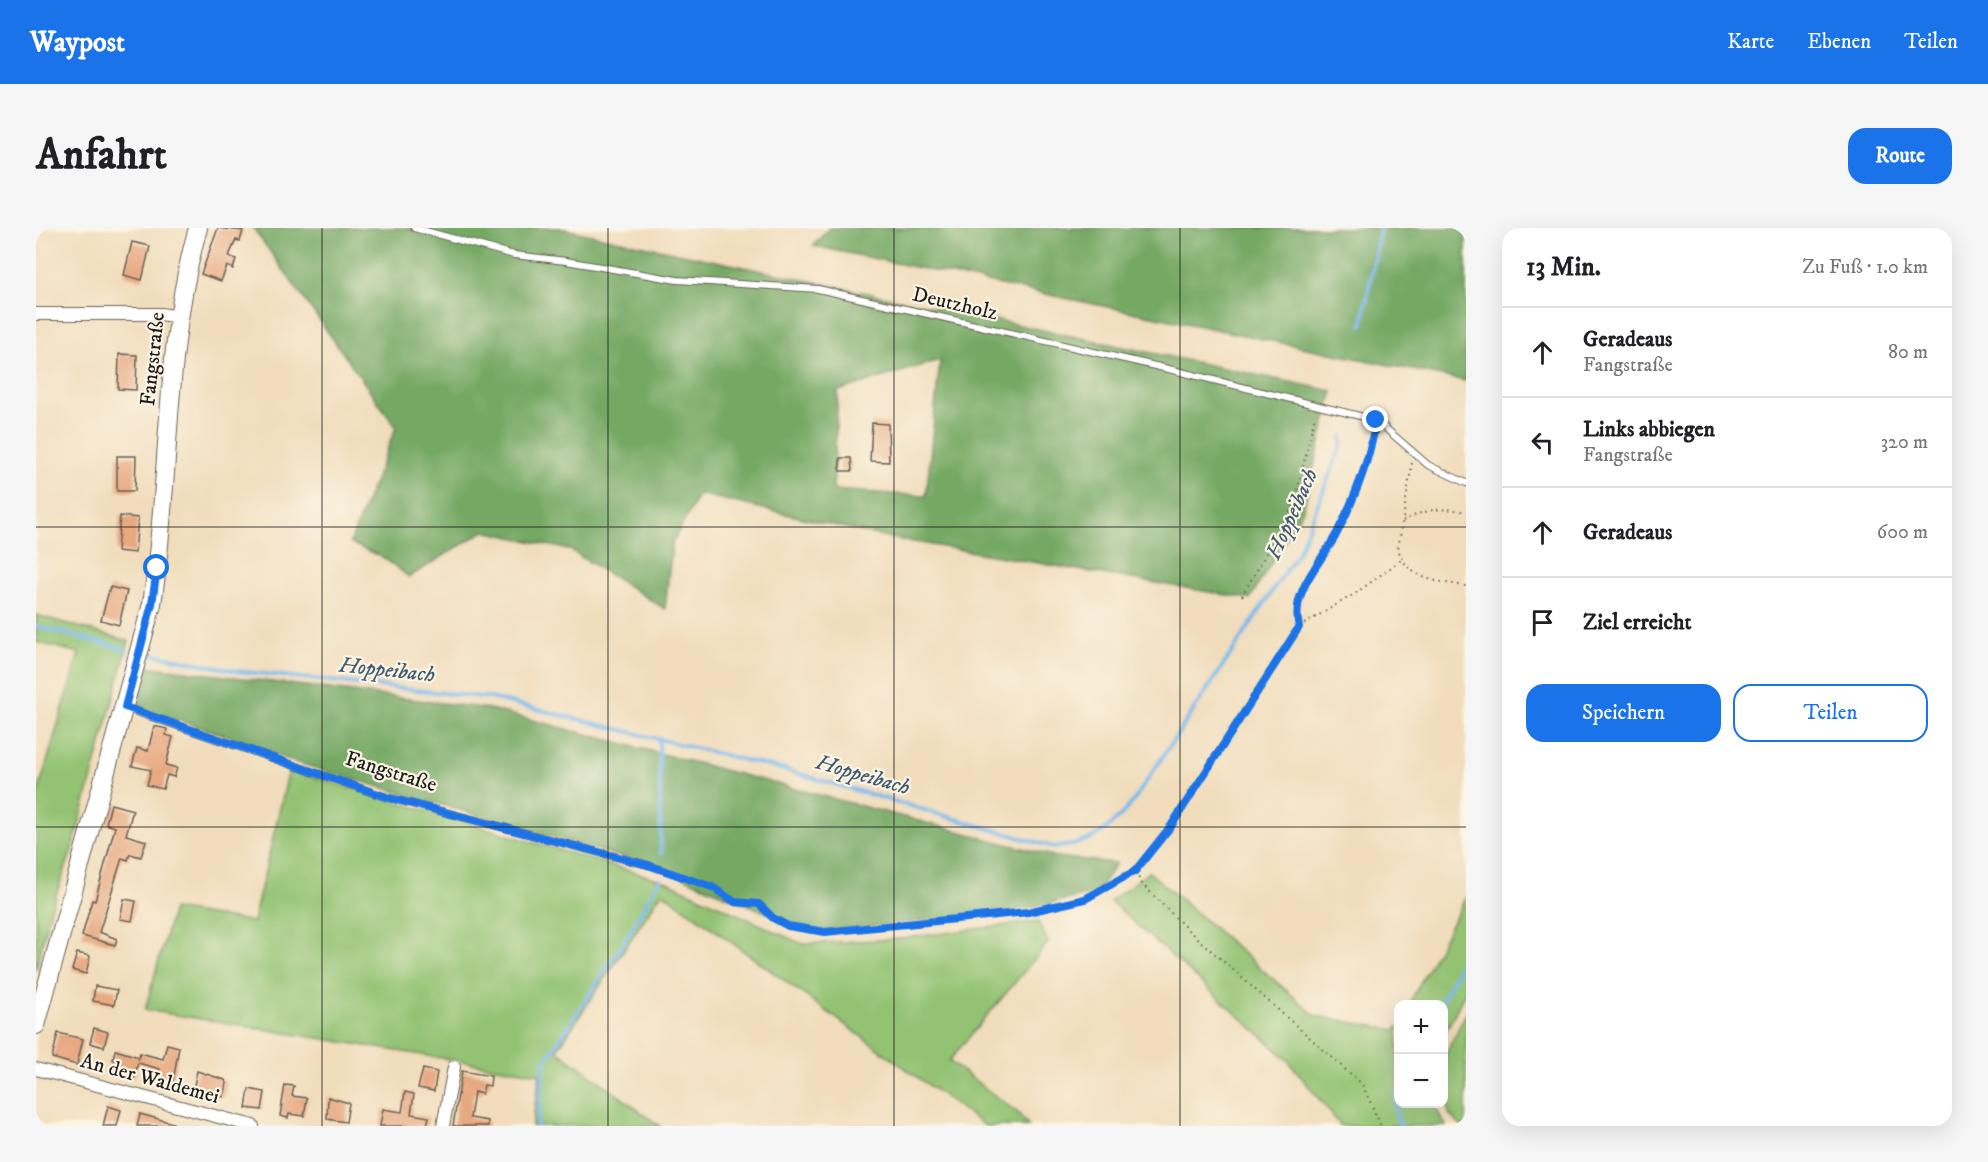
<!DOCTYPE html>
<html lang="de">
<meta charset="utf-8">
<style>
body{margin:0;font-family:"IM FELL DW Pica",serif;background:#f6f6f6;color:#202124}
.controls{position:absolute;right:18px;bottom:18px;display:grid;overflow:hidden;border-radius:12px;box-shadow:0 6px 24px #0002}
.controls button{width:54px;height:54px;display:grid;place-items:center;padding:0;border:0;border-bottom:2px solid #e0e0e0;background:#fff;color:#202124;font:30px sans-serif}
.stop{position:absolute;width:18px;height:18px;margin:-14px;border:4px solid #1a73e8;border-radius:50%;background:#fff}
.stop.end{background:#1a73e8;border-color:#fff;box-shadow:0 2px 6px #0008}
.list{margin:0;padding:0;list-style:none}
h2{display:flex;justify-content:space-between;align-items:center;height:78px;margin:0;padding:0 24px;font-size:26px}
h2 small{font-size:20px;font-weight:400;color:#757577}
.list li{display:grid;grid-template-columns:39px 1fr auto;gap:18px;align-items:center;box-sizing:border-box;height:90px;padding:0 24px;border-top:2px solid #e0e0e0}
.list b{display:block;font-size:22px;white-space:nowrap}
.list p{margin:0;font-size:20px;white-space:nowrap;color:#757577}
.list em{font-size:20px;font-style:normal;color:#757577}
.actions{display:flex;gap:12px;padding:18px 24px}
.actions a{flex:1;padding:14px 0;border:2px solid #1a73e8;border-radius:18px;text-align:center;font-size:21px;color:#1a73e8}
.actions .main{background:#1a73e8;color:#fff}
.icon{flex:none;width:33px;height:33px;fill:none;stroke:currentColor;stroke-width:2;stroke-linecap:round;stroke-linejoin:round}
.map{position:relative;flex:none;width:1430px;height:898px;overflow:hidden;border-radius:18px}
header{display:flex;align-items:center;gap:36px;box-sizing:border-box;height:84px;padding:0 30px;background:#1a73e8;color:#fff}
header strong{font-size:28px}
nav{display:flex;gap:33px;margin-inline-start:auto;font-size:21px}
.intro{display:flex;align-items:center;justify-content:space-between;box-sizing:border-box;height:144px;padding:0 36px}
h1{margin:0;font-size:42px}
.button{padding:15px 27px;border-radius:18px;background:#1a73e8;color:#fff;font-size:21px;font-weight:700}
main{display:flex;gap:36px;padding:0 36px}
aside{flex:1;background:#fff;border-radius:18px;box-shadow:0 6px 24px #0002}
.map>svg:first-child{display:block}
.green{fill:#92c272;stroke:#576f47;stroke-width:1.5}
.forest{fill:#75a864;stroke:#486240;stroke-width:1.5;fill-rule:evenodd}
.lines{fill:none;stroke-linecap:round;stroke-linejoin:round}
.stream{stroke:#79b8ed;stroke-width:4}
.building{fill:#e8a981}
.service-casing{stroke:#676054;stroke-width:8}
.minor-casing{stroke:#676054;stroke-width:14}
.secondary-casing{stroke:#676054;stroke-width:20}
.path{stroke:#676054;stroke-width:2;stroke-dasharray:1.5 4.5;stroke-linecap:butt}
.service{stroke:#fff;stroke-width:6}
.minor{stroke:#fff;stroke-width:12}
.secondary{stroke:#fff;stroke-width:18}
.route{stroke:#1a73e8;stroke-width:8}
.grid{fill:none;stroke:#1c1c1c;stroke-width:1.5;stroke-opacity:0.55}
.labels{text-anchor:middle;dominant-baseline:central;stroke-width:4.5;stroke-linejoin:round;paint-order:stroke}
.street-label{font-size:21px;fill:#1c1c1c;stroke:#fcf5e5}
.water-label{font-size:22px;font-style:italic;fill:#415a70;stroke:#fcf5e5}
</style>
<header>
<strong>Waypost</strong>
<nav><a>Karte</a><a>Ebenen</a><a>Teilen</a></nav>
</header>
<div class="intro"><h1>Anfahrt</h1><a class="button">Route</a></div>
<main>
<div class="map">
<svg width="1430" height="898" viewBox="0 0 1430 898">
<rect width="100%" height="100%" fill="#fcf5e5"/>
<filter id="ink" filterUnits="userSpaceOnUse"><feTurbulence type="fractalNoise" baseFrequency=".0167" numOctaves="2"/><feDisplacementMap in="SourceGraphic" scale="12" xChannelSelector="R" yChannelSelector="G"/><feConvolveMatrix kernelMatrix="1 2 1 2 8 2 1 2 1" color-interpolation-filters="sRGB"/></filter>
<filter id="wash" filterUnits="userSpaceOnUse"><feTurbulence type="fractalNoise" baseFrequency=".008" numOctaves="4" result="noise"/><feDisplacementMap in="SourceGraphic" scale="24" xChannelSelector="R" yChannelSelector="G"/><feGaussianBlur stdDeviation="1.35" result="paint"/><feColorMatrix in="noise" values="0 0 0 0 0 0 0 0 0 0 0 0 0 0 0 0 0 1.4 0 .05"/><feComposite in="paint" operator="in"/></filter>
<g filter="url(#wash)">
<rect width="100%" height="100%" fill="#f1ddbc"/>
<g class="green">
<polygon points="0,387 93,413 36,622 12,690 0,743 0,571 43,425 0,414"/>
<polygon points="253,542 632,654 766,716 861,711 1002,693 1012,715 913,833 982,885 993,898 949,898 626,664 521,822 624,898 496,898 504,846 109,782 137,681 217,694"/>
<polygon points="1113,644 1280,788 1360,802 1362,797 1362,876 1397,876 1410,898 1305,898 1251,831 1074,673"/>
<polygon points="1430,669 1430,762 1408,807 1408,776 1373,776"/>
<polygon points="1430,785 1430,898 1425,898 1413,886 1408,863 1408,830"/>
</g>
<g class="forest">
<path d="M 217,0 L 523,0 L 1297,163 L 1267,282 L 1214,371 L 849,309 L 663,266 L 636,316 L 629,381 L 534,322 L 448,303 L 373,349 L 348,330 L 314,315 L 360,199 ZM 904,132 L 890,268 L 797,262 L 802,163 Z"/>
<polygon points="793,0 1430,0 1430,153 777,18"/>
<polygon points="109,438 454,481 1021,629 1080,635 1061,665 969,685 776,704 630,642 255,533 208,513 99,479"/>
</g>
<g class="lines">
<g class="stream">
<polyline points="1326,97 1344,0"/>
<polyline points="0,398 89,421"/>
<path d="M 116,426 L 201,443 L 455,470 L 753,543 L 1017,619 C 1052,619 1074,601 1096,575 L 1263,323 L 1306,216 L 1306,208"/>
<polyline points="623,511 625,626"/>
<polyline points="1404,776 1430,726"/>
<path d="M 1362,861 C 1358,871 1359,888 1365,898"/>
<polyline points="501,898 508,835 586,718 624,651"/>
</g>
</g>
<g id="blocks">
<g class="building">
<polygon points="182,0 207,3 204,13 200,12 193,28 200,31 197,41 191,38 185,53 165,46"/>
<polygon points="96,14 114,18 106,52 88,47"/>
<polygon points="83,126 101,127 100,162 82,161"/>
<polygon points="836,195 852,196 853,234 834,233"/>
<polygon points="81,228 100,228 99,263 81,263"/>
<polygon points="804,230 815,230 816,243 804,243"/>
<polygon points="84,288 102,290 99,325 81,323"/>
<polygon points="74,359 91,363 83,397 65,392"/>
<polygon points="118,498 131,501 130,507 137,509 130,537 141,540 138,549 131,547 127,561 111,557 115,542 96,538 101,520 112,523"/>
<polygon points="75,576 97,582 90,607 110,613 105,629 94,626 92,632 86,630 66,695 63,704 81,711 79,717 46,708 56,672 59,673 79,599 70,596"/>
<polygon points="88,671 100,673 96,693 84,691"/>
<polygon points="41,725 54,728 50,746 36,742"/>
<polygon points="59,758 81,762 78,777 57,773"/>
<polygon points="58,800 72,804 68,819 54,815"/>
<polygon points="22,805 47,811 41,837 16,830"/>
<polygon points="131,816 143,819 136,859 120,855 124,841 102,835 98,850 79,845 82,833 77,832 79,822 103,829 102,832 104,825 127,831"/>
<polygon points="387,841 401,844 398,863 382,860"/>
<polygon points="161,843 189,852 191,855 188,869 181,868 180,871 164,868 165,864 157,862"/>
<polygon points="426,843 455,848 454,858 448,857 446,866 438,864 434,890 452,893 452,898 417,898"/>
<polygon points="249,857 258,858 256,868 271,870 268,888 253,886 252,890 244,888"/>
<polygon points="213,861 229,864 226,882 210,880"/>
<polygon points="369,864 378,866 375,886 393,889 391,898 344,898 347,881 366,884"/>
<polygon points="292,869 313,875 310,894 291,891"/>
<polygon points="72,878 85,882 81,898 67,898"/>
<polygon points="104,886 137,895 137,898 101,898"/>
</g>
</g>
</g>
<g filter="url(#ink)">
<use href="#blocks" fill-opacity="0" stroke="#676054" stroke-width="1.5"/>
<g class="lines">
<defs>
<g id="service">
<polyline points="378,0 478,27 530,33 641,52 782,61 1141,143 1340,192 1392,237 1430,255"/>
<polyline points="89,480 350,569 612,637"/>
</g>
<g id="minor">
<polyline points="0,86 125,86 143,89"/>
<polyline points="0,841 217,898"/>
<polyline points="407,898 418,839"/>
</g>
<path id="secondary" d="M 0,797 L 116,376 C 135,251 127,122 162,0"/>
</defs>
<use href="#service" class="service-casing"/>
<use href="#minor" class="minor-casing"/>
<use href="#secondary" class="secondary-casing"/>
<g class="path">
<path d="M 1338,202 C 1333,237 1316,276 1300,307 C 1284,336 1254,364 1263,399 L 1135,598 L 1099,643 L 1106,656 L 1153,703 L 1326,856 L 1345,898"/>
<path d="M 1376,235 L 1362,321 C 1372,353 1401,353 1430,358"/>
<path d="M 1367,293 C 1388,281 1407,279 1430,284"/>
<polyline points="1206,368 1258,277 1279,187"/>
<polyline points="1263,399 1320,365 1365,332"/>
<polyline points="619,639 676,659 699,674 723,676 737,690 752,698 789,704 992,684 1049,671 1099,643"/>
</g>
<use href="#service" class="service"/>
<use href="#minor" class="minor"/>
<use href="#secondary" class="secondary"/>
</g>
</g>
<g class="lines" filter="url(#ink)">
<path class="route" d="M 121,340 L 116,376 L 89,479 L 350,569 L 612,637 L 676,659 L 699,674 L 723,676 L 737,690 L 752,698 L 789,704 L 992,684 L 1049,671 L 1099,643 L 1135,598 L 1263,399 C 1254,364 1284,336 1300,307 C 1318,272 1334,231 1340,192"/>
</g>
<path class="grid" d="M 286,0 L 286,898M 572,0 L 572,898M 858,0 L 858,898M 1144,0 L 1144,898M 0,299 L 1430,299M 0,599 L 1430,599"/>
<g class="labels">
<g class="street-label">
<text transform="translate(919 76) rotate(13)">Deutzholz</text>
<text transform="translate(117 131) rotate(-84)">Fangstraße</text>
<text transform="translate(355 544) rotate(17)">Fangstraße</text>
<text transform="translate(114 851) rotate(15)">An der Waldemei</text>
</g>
<g class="water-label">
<text transform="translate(1256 286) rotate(-66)">Hoppeibach</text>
<text transform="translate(351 442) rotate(6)">Hoppeibach</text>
<text transform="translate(827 547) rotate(16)">Hoppeibach</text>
</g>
</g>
</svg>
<div class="controls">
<button>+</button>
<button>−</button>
</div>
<div class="stop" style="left:121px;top:340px"></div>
<div class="stop end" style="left:1340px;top:192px"></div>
</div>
<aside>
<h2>13 Min.<small>Zu Fuß · 1.0 km</small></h2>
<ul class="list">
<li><svg class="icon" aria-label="ahead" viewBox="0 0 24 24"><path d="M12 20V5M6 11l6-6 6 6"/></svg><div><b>Geradeaus</b><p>Fangstraße</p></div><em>80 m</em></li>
<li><svg class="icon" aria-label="left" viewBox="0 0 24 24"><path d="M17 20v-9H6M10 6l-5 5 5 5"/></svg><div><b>Links abbiegen</b><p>Fangstraße</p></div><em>320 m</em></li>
<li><svg class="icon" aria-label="ahead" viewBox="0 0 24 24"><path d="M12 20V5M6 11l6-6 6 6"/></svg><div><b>Geradeaus</b></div><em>600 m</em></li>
<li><svg class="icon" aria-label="arrive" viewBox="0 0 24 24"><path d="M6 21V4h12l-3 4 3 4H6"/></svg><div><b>Ziel erreicht</b></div></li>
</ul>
<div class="actions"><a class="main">Speichern</a><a>Teilen</a></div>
</aside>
</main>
